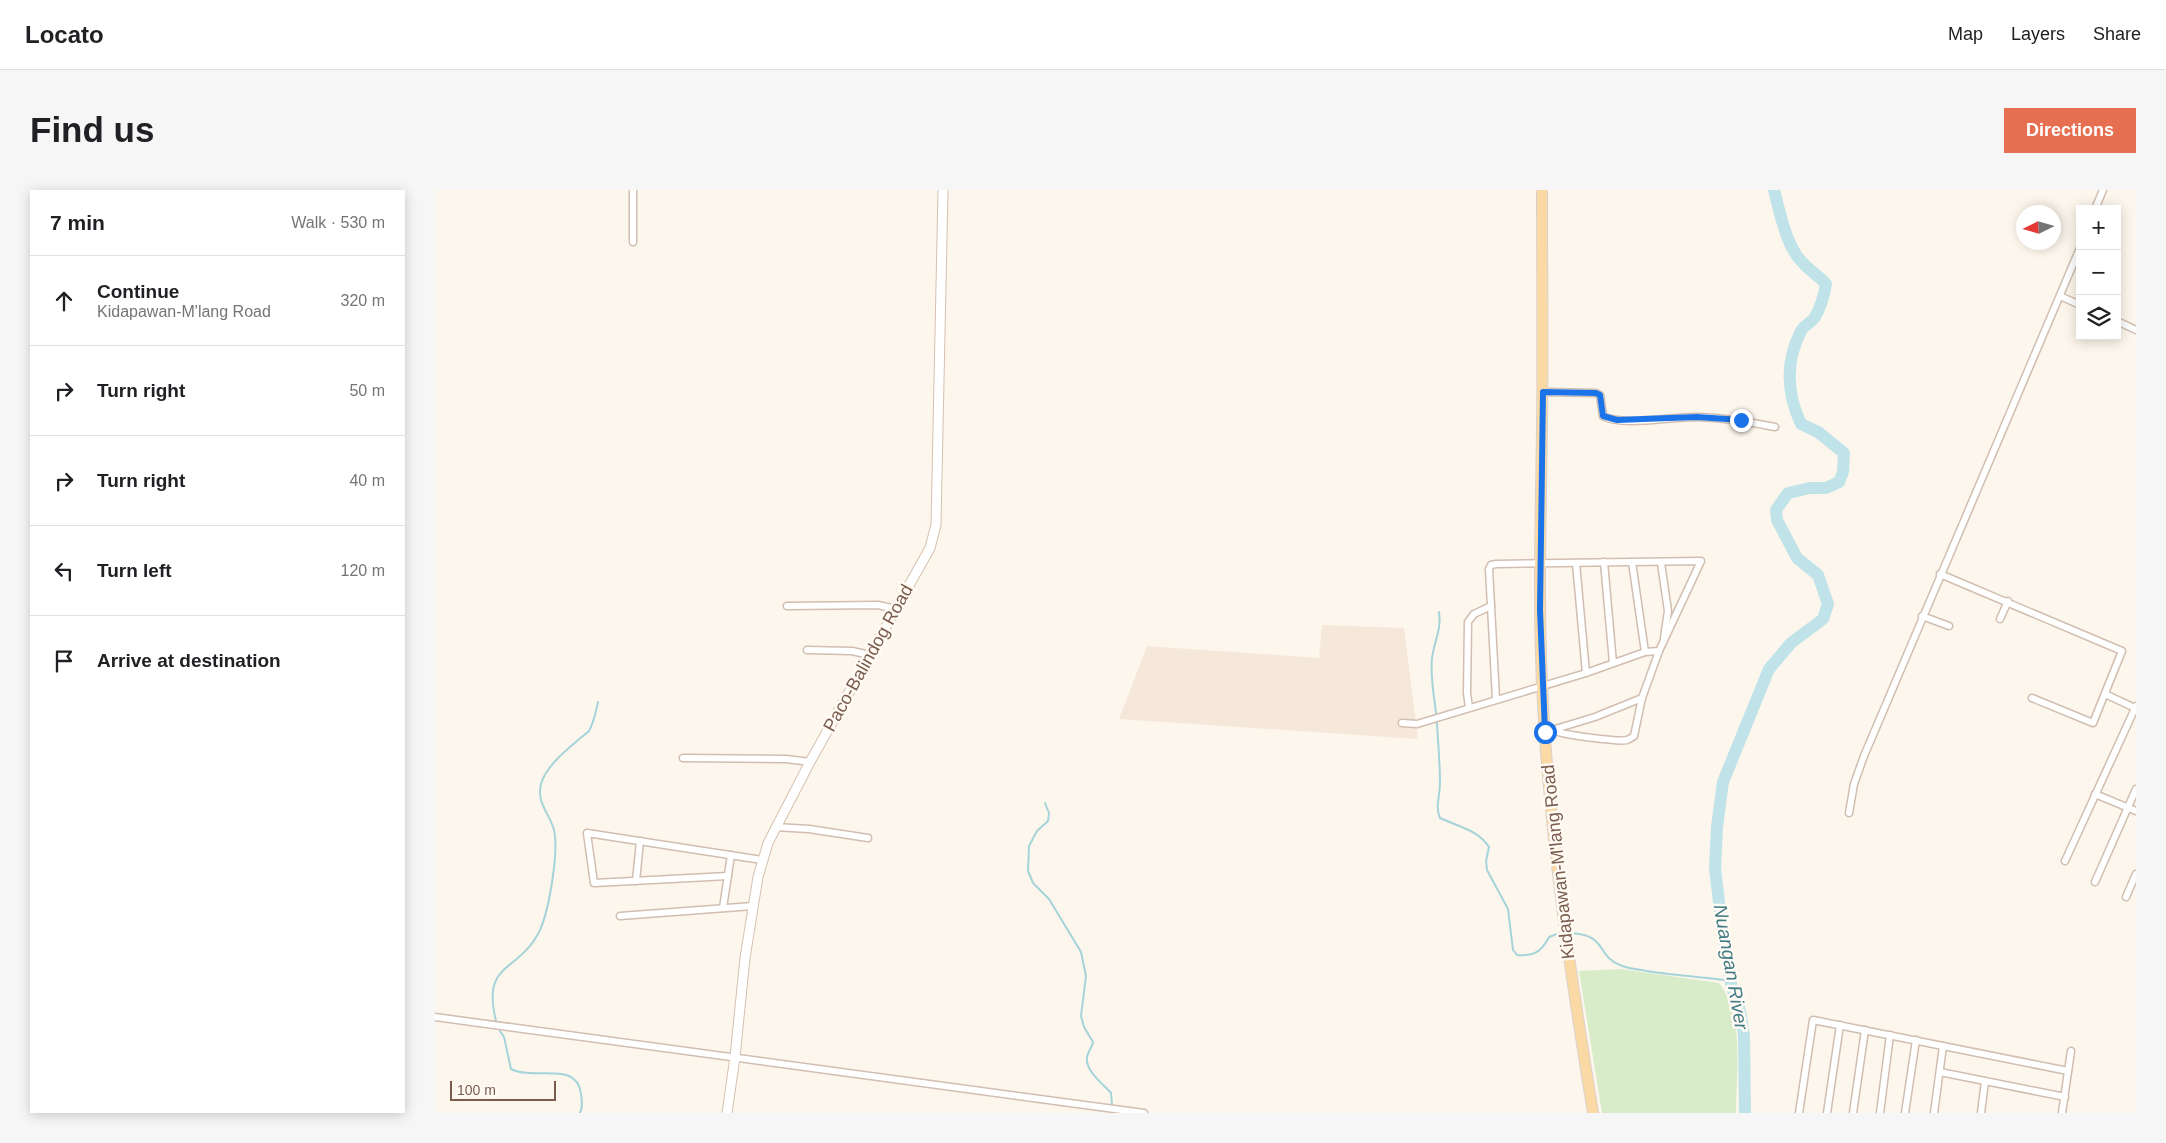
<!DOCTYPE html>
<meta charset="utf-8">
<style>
body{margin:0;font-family:Helvetica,sans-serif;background:#f6f6f6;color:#202124}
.controls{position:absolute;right:15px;top:15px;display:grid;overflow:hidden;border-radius:0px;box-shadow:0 2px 12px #0003}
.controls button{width:45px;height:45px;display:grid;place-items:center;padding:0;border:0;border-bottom:1px solid #e0e0e0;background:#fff;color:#202124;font:25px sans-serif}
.compass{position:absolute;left:1581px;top:15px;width:45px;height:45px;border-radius:50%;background:#fff;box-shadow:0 2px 12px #0003;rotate:265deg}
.scale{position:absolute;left:15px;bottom:12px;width:106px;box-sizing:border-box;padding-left:5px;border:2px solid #7a5c4d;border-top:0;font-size:14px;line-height:18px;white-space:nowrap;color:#7a5c4d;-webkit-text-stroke:4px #fffaf3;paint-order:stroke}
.stop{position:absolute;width:15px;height:15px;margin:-11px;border:4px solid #1a73e8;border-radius:50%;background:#fff}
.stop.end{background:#1a73e8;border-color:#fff;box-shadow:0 1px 5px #0008}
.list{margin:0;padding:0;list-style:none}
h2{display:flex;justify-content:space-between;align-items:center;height:65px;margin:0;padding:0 20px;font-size:21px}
h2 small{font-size:16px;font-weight:400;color:#757577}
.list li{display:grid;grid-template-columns:32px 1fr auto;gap:15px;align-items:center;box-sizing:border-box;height:90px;padding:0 20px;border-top:1px solid #e0e0e0}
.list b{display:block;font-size:19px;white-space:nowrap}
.list p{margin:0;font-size:16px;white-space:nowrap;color:#757577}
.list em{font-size:16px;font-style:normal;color:#757577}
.icon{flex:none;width:28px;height:28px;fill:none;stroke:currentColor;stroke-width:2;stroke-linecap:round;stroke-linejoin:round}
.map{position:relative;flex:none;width:1701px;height:923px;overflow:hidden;border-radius:0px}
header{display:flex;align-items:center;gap:30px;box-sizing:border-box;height:70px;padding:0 25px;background:#fff;border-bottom:1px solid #e0e0e0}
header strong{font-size:24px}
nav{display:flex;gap:28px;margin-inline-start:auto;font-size:18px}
.intro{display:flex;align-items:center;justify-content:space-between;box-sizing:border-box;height:120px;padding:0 30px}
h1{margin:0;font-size:35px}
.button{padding:12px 22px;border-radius:0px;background:#e76f51;color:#fff;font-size:18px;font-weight:700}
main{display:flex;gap:30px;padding:0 30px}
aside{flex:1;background:#fff;border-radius:0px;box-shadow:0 2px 12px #0003}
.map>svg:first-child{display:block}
.residential{fill:#f5e8da}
.green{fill:#d8ecc9}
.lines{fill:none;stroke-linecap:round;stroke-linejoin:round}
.stream{stroke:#a5d3da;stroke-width:2}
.river{stroke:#bfe3e8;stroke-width:12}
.street-casing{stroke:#d1beb0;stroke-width:9}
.secondary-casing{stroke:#d6c0b0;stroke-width:11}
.primary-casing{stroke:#dad1cd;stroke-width:12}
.street{stroke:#fff;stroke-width:6}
.secondary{stroke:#fff;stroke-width:9}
.primary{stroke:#fbd9a5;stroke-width:10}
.route{stroke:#1a73e8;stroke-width:6}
.labels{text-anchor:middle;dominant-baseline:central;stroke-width:5;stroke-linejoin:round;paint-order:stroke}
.street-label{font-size:18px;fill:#7a5c4d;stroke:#fffaf3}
.water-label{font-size:19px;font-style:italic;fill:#437c86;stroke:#fffaf3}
</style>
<header>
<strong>Locato</strong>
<nav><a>Map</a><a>Layers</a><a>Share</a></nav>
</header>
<div class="intro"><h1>Find us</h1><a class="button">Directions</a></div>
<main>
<aside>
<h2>7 min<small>Walk · 530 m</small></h2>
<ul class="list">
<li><svg class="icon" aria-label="ahead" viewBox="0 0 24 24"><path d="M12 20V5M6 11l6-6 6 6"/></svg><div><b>Continue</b><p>Kidapawan-M'lang Road</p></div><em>320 m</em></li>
<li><svg class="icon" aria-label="right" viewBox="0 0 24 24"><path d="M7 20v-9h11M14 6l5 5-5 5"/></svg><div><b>Turn right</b></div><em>50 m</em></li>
<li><svg class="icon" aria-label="right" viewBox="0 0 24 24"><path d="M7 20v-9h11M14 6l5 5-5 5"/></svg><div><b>Turn right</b></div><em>40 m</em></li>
<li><svg class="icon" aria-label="left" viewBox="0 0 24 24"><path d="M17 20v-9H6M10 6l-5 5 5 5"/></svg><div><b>Turn left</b></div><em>120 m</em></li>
<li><svg class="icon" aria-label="arrive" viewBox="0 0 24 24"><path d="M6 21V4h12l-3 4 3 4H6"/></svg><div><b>Arrive at destination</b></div></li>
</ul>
</aside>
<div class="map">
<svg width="1701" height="923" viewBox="0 0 1701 923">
<rect width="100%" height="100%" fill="#fdf6ec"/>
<polygon class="residential" points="887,435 969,438 983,549 684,529 712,456 884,468"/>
<path class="green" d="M 1186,779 L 1284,793 C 1310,826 1301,883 1301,923 L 1167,923 L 1144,781 Z"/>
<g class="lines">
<g class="stream">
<path d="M 1001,523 C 999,505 995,486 997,468 C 999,452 1007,438 1004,422"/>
<path d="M 1002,533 C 1003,553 1005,573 1005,593 C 1005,605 1000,617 1005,628 C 1022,636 1043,640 1054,657 L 1051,671 L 1052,680 L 1073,719 L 1078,760 L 1082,765 C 1098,766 1106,763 1114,747 L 1122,744"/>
<path d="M 610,613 L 614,623 L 613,631 L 602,641 L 594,656 L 593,681 L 598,693 L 614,709 L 646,762 L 651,786 L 646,826 L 649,837 L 658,852 C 657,858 653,861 652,867 C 650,881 668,894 676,903 L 677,915"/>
<path d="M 1136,743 C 1173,745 1161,766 1185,775 C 1193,779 1203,779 1212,781 C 1238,785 1264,787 1290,790 L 1296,794"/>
<path d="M 61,831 C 46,770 84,784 105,740 C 114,720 124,662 119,640 C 115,624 101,613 106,594 C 110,578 130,561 142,551 C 146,547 151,544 154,541 C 159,532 161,521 163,512"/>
<path d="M 65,841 L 69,847 L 76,879 C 100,891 142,870 146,904 C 147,911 148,917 145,923"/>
</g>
<path class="river" d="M 1310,923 L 1309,846 L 1305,821 L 1296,794 L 1287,739 L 1280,678 L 1282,637 L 1288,592 L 1334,479 L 1356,453 L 1388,429 L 1393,414 L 1383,385 L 1362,368 L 1342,330 L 1341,320 L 1353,303 L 1375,298 L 1391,298 L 1404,292 L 1408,282 L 1409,263 L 1383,242 L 1366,234 C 1352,204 1350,172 1366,141 C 1369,135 1376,133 1380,127 C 1386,117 1389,106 1391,94 C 1384,86 1375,81 1368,73 C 1351,57 1345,22 1339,0"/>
<defs>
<g id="street">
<polyline points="1660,19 1668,0"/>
<polyline points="198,52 198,0"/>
<polyline points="1625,106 1645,115"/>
<polyline points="1682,131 1701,140"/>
<path d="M 1108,202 L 1161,203 L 1165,205 L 1168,226 C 1188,237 1239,226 1264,227 C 1290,228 1315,232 1340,237"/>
<polyline points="1169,372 1178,473"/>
<polyline points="1197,372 1210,462"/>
<polyline points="1141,373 1151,483"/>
<polyline points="1226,373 1233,421 1229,448"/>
<polyline points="1505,384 1687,461 1658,533 1597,508"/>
<polyline points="352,416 443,415 461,419"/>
<polyline points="1487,426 1514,436"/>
<polyline points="1565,429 1573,411"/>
<polyline points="372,460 417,461 435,465"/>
<polyline points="1670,504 1700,518"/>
<path d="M 1061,509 L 1054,379 L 1056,375 L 1061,374 L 1266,371 L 1224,461 L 1207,508 L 1199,546 C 1198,547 1194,549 1192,550 C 1184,552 1126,545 1118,540"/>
<polyline points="1034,518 1032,503 1033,432 1039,424 1056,416"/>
<polyline points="967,533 982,534 1151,483 1210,462 1224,461"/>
<polyline points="1117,540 1160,527 1207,508"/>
<polyline points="248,568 351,569 375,572"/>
<polyline points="1660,604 1701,621"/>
<polyline points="1414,623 1419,594 1429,566 1645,58"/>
<polyline points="340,637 374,639 433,648"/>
<polyline points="1630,671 1701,516"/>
<polyline points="293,686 159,693 152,643 327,670"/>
<polyline points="201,691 205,651"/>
<polyline points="1660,692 1701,599"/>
<polyline points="1691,707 1701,684"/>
<polyline points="288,718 296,665"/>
<polyline points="185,726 318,716"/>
<polyline points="0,827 709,923"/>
<polyline points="1505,882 1630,907"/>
<polyline points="1364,923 1378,830 1633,881"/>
<polyline points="1392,923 1405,835"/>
<polyline points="1418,923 1430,840"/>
<polyline points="1445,923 1455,845"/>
<polyline points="1470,923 1481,850"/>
<polyline points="1499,923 1508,856"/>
<polyline points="1546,923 1550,891"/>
<polyline points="1627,923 1636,861"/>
</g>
<polyline id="secondary" points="292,923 300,867 310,768 323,687 333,653 375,572 495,358 501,335 508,0"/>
<path id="primary" d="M 1107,0 C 1107,79 1108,158 1107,237 C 1106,323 1103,408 1107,493 C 1113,638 1135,780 1158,923"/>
</defs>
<use href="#street" class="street-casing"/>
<use href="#secondary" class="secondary-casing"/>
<use href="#primary" class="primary-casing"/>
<use href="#street" class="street"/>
<use href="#secondary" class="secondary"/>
<use href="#primary" class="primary"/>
</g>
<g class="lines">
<polyline class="route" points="1110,542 1105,420 1108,202 1161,203 1165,205 1168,226 1182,230 1262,227 1306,230"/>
</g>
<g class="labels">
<g class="street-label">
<text transform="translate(433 468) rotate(-61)">Paco-Balindog Road</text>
<text transform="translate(1123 672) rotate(-96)">Kidapawan-M'lang Road</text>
</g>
<g class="water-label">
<text transform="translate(1296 777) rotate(80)">Nuangan River</text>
</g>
</g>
</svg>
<div class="controls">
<button>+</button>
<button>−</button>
<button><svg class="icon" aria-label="layers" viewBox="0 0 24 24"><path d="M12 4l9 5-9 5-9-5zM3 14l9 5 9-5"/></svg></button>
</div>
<svg class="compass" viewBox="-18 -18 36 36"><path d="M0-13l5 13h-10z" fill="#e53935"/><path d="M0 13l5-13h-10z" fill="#757577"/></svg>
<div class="scale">100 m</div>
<div class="stop" style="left:1110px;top:542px"></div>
<div class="stop end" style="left:1306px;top:230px"></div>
</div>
</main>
